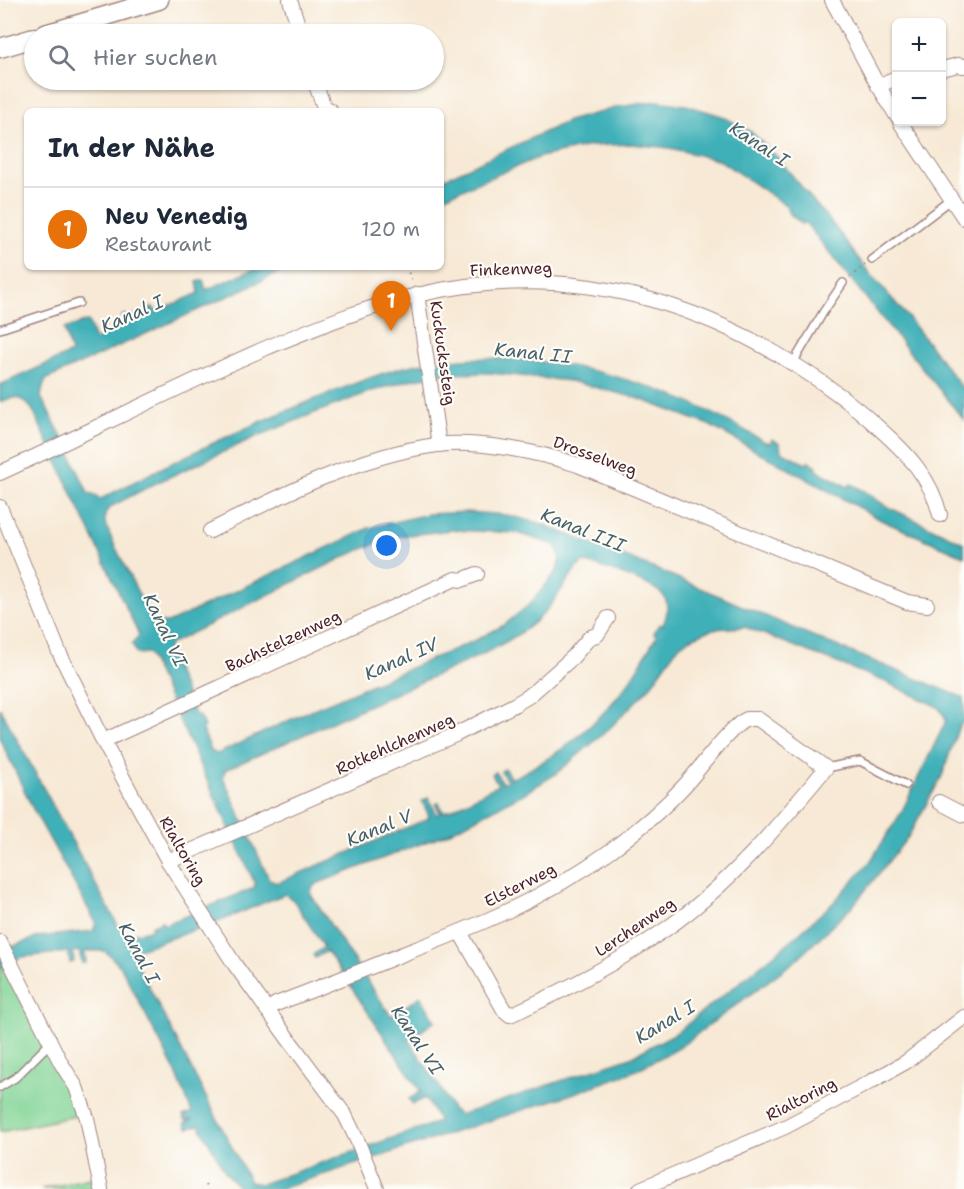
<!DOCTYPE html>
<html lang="de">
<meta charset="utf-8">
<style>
body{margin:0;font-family:"Shantell Sans",sans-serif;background:#f2f2f3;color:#1f2937}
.controls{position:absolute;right:18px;top:18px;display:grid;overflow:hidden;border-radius:9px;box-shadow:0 2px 4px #0004}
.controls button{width:54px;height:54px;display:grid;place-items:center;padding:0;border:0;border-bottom:2px solid #e0e1e3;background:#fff;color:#1f2937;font:30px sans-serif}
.you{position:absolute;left:387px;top:546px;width:21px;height:21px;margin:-15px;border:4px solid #fff;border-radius:50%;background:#1a73e8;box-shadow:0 0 0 9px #1a73e833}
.badge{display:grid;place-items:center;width:39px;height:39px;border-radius:50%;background:#111827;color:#fff;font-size:20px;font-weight:700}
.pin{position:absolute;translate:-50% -50px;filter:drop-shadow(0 2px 3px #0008)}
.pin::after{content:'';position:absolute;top:32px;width:21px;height:18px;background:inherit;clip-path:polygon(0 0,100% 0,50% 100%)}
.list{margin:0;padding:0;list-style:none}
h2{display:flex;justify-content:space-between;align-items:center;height:78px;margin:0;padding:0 24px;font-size:26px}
h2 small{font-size:20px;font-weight:400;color:#747a83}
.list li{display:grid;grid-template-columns:39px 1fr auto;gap:18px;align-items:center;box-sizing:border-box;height:84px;padding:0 24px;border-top:2px solid #e0e1e3}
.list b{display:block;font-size:22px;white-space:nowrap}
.list p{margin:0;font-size:20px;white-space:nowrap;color:#747a83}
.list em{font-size:20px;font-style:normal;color:#747a83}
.icon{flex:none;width:33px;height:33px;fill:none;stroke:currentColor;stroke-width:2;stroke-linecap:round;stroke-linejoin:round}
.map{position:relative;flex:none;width:964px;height:1189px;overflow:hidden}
.search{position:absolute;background:#fff;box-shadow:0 2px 4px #0004;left:24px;top:24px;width:420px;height:66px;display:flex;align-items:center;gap:15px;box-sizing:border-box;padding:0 21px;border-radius:33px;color:#747a83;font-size:22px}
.panel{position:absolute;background:#fff;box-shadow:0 2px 4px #0004;left:24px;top:108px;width:420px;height:162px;border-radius:9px}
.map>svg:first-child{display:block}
.green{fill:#81d495;stroke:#667a60;stroke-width:1.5}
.water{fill:#40b0b8;stroke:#456872;stroke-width:1.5;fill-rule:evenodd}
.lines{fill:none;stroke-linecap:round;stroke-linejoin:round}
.service-casing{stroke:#a08480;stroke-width:10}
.minor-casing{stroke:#a08480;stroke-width:16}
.secondary-casing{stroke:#a08480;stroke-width:21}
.path{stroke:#a08480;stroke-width:2;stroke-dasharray:1.5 4.5;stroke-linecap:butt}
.service{stroke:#fff;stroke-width:7}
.minor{stroke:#fff;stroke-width:14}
.secondary{stroke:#fff;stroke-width:18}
.labels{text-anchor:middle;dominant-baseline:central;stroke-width:4.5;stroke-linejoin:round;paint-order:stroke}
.street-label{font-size:16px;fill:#4a1f2b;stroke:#fdfcf7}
.water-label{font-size:18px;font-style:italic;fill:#46606a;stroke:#fdfcf7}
</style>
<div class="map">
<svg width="964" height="1189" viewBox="0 0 964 1189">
<rect width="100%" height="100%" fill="#fdfcf7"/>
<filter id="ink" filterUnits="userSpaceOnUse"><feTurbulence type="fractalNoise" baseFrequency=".0167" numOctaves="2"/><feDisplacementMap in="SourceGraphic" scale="12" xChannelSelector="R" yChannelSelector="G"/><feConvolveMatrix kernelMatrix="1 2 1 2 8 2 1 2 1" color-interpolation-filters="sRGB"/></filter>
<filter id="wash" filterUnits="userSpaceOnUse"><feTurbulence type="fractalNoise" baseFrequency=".008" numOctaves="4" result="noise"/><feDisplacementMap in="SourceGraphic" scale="24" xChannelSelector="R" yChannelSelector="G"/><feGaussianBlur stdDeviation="1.35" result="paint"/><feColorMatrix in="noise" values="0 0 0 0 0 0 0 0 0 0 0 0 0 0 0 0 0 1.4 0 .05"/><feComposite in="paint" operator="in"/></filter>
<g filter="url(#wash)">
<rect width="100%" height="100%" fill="#f7e9d5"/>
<g class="green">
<polygon points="6,965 81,1115 0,1132 0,968"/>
<polygon points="90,1178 93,1189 41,1189"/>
</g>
<g class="water">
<polygon points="657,101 686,105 722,116 751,132 777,157 838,231 867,270 908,317 964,390 964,420 805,222 802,224 789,213 787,206 719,160 670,148 631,144 590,146 540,157 441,198 441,180 568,121 619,107"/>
<path d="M 259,267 L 292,267 L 47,379 L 43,386 L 41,397 L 68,448 L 88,493 L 101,499 C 175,460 250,424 328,394 C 359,382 391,368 424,363 C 540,345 664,380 763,441 L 770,443 L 772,439 L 780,444 L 781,451 L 806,464 L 809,461 L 817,466 L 815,469 L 848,487 L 851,484 L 864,491 L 886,506 L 964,543 L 964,556 L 883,521 L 709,425 L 637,398 L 570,381 L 490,373 L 448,374 L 414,379 L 372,391 L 317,412 L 251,439 L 154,484 L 110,507 L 105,514 L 105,523 L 113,542 L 151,619 L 162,623 L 168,623 L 369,528 L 428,514 L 468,512 L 507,515 L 539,523 L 663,572 L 824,641 L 964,698 L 964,722 L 959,726 L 942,776 L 908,837 L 852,907 L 795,961 L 677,1049 L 632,1072 L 569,1095 L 279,1189 L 240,1189 L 226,1173 L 199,1125 L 187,1128 L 185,1123 L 194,1119 L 185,1120 L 183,1116 L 192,1113 L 177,1075 L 121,967 L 105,951 L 85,951 L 86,963 L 82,963 L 79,951 L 73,952 L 74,962 L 70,963 L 68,952 L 22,957 L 0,968 L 0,951 L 38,937 L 93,931 L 96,923 L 33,809 L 0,739 L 0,708 L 121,931 C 132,935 140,933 152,929 L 151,926 L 162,921 L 164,925 L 254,888 L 255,884 L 148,653 L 137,654 L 132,644 L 139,635 L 32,409 C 22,397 15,395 0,402 L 0,385 L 71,353 L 64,329 L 88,321 L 95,340 L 124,326 L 122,316 L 125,315 L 128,324 L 132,322 L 131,317 L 153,307 L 156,312 L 199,293 L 197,282 L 203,280 L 206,290 ZM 452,530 L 517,533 L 555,545 L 560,556 L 557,571 L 530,604 L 504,625 L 476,640 L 309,711 L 217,754 L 211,751 L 202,728 L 204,726 L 199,716 L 196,716 L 167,651 L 170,644 L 346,556 L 391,537 ZM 583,562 C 598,566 660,585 665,598 C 669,607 667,616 663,625 L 659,624 L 654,633 L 657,636 C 647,651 639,668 628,683 C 598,725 557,757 511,779 L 505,769 L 501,771 L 507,781 L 502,783 L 496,772 L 492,774 L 498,785 L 451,810 L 443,812 L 439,803 L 436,804 L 440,813 L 437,815 L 428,798 L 422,801 L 429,816 L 427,819 L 277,883 L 269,879 L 223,777 L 225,770 L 479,656 C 503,644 532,629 549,607 C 561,592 569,575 583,562 ZM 745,627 L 886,682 L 938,707 L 945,717 L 945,723 L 901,813 L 870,862 L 833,903 L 780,950 L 676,1033 L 631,1057 L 460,1115 L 452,1109 L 441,1089 L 409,1040 L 435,1021 L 421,996 L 391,1016 C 364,976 338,936 311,895 L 312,888 L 316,884 L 446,834 L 523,794 L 556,774 L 609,729 L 649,688 L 678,647 L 689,639 L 713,629 ZM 285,894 L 294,901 L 324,947 L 313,955 L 315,958 L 327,951 L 421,1092 L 409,1099 L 413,1104 L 425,1098 L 438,1119 L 438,1122 L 261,1184 L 250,1182 L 133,956 L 136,950 L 218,922 Z"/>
</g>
</g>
<g filter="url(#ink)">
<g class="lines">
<defs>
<g id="service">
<polyline points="872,260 951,200"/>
<polyline points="0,329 79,303"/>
<polyline points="793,363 824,311 843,283"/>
<polyline points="826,768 860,761 906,785"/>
<polyline points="0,1087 15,1078 51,1042"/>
</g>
<g id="minor">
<polyline points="290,0 301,34"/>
<polyline points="832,0 875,80 896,115"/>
<polyline points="942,69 958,65 964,66"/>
<polyline points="314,80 324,107 331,111"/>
<polyline points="878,86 896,78"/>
<polyline points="900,122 964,218"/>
<polyline points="417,294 439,445"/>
<path d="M 0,473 C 89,432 176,387 266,348 C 315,328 365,307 417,295 C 554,263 683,293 800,368 C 829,386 855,406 880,429 C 908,454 931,478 940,515"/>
<polyline points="0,507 59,652 103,741 168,861 235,965 289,1040 345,1115 358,1142 377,1189"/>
<path d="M 210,531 C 279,496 360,455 437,445 C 478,440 539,452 578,465 L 907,602 L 927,605"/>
<polyline points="103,741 455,579 462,580 477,574"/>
<polyline points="939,802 964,815"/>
<polyline points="168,861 455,735 514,705 529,696 572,658 590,637 597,635 608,618"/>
<polyline points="0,942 61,1063 76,1087 87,1118 101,1189"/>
<path d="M 267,1010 L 276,1004 C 318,988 361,971 403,954 C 479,925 544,899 610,851 C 637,831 663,809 685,785 C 700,769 730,726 747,719 L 758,719 L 826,768 C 778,826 728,886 666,929 C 617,963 564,991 510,1015 L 504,1010 L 460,932"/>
<polyline points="640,1189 785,1127 872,1081 906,1062 964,1017"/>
</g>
<g id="secondary">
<polyline points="45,34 159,0"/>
<polyline points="0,48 34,38"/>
</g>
</defs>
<use href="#service" class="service-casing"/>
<use href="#minor" class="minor-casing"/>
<use href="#secondary" class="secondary-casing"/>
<g class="path">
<polyline points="406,267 413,283"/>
<polyline points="850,277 865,265"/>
<polyline points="914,789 928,796"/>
<polyline points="205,1185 207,1189"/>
</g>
<use href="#service" class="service"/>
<use href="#minor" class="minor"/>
<use href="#secondary" class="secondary"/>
</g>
</g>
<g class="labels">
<g class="street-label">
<text transform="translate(511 269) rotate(-2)">Finkenweg</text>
<text transform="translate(443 353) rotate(82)">Kuckuckssteig</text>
<text transform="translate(595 456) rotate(20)">Drosselweg</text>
<text transform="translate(283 641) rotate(-25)">Bachstelzenweg</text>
<text transform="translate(395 744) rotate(-24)">Rotkehlchenweg</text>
<text transform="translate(183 851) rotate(60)">Rialtoring</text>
<text transform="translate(520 885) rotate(-27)">Elsterweg</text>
<text transform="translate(635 927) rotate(-34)">Lerchenweg</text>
<text transform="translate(801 1099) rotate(-27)">Rialtoring</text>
</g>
<g class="water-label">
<text transform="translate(759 144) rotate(33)">Kanal I</text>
<text transform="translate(132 314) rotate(-24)">Kanal I</text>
<text transform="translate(533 353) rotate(6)">Kanal II</text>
<text transform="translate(583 530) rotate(22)">Kanal III</text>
<text transform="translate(165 630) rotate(65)">Kanal VI</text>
<text transform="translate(401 659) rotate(-24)">Kanal IV</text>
<text transform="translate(379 828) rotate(-22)">Kanal V</text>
<text transform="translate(139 953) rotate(62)">Kanal I</text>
<text transform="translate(665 1022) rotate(-31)">Kanal I</text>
<text transform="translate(417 1040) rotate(57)">Kanal VI</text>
</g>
</g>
</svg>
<div class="controls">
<button>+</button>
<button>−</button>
</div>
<div class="you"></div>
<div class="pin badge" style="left:391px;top:331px;background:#e8710a">1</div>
<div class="search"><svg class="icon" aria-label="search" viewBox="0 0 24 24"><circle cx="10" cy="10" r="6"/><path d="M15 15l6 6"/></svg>Hier suchen</div>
<section class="panel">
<h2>In der Nähe<small></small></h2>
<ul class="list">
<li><span class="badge" style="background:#e8710a">1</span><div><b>Neu Venedig</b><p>Restaurant</p></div><em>120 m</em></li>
</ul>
</section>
</div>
